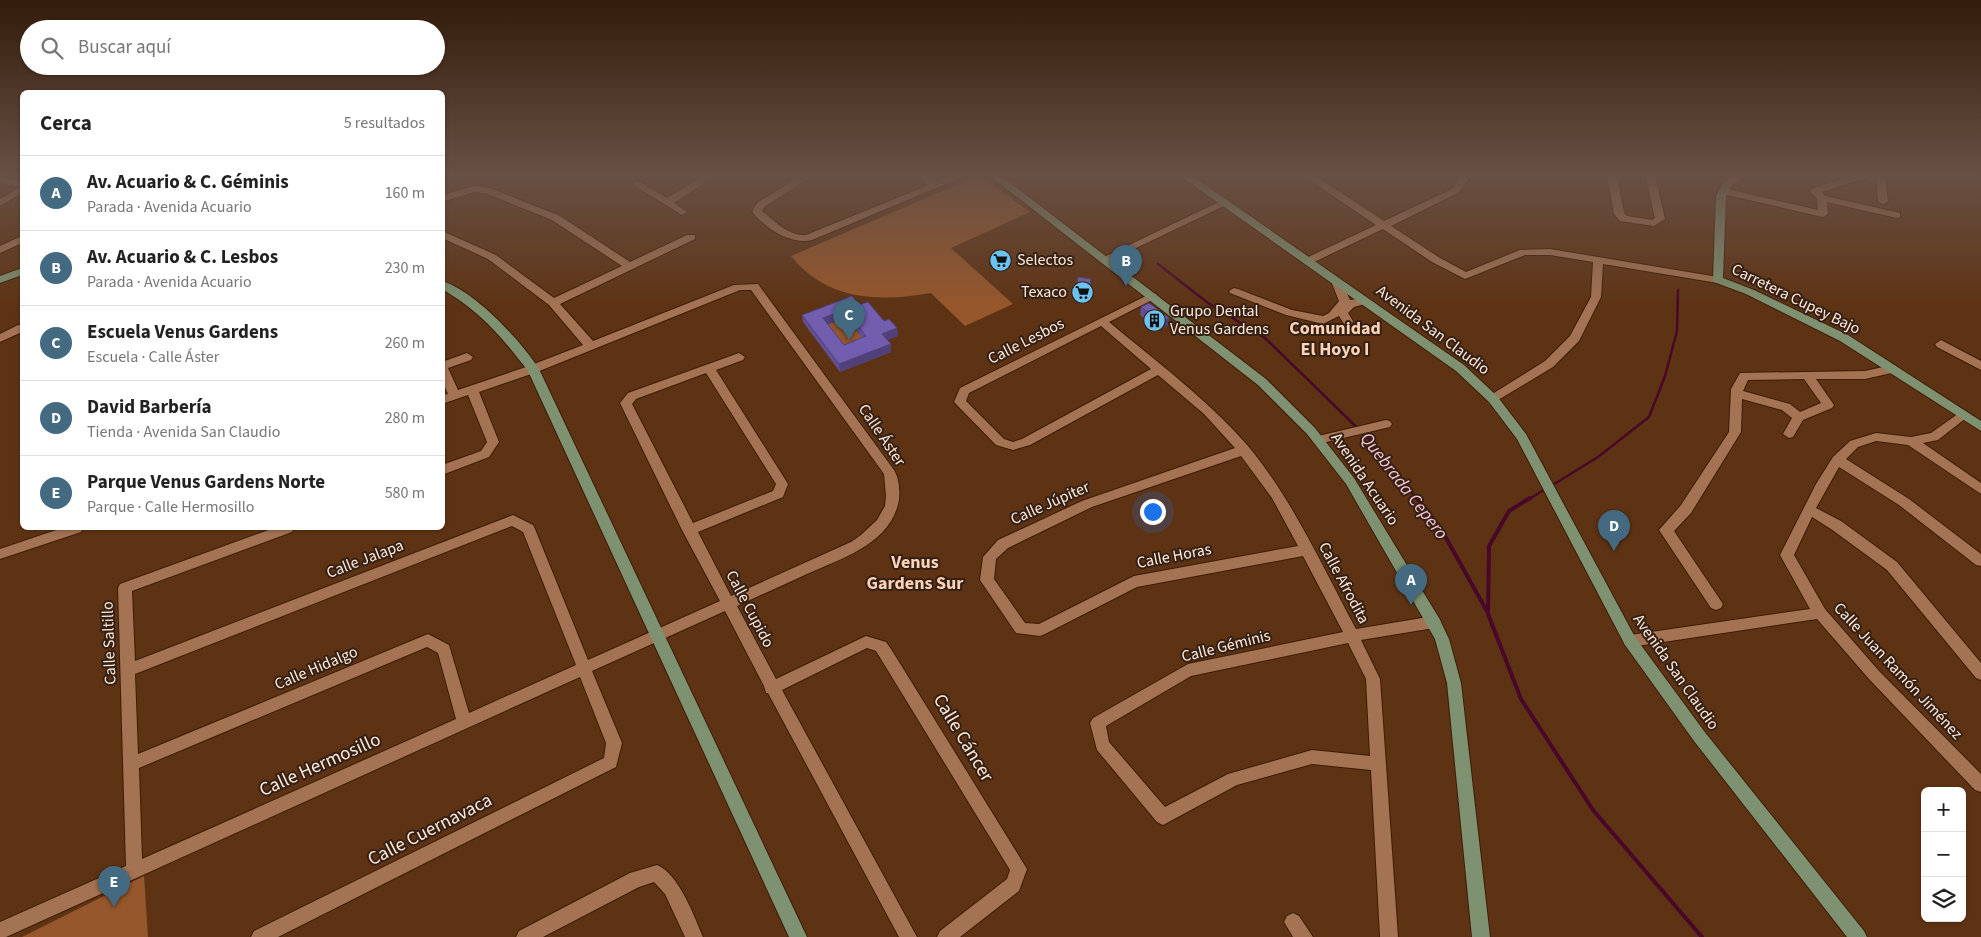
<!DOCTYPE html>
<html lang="es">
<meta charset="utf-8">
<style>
body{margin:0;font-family:"Source Sans 3",sans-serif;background:#f2f2f2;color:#222}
.controls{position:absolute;right:15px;bottom:15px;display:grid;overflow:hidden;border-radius:8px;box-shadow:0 1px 4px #0004}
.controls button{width:45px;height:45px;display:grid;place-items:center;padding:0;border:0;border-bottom:1px solid #e0e0e0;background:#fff;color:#222;font:25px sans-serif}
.you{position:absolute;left:1152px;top:511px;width:18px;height:18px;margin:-12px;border:4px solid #fff;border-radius:50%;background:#1a73e8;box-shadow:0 0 0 8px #1a73e833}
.badge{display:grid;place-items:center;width:32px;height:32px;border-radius:50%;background:#436a80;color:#fff;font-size:16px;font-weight:700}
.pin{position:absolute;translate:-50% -41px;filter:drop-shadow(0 1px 2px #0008)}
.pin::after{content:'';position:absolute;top:26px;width:18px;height:15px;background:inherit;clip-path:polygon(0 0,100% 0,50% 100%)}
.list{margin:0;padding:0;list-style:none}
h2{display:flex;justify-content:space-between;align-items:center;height:65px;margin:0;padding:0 20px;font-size:21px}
h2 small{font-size:16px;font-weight:400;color:#767676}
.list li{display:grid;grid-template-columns:32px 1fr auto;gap:15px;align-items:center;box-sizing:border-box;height:75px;padding:0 20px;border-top:1px solid #e0e0e0}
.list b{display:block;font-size:19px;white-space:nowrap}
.list p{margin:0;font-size:16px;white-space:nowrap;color:#767676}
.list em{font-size:16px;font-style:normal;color:#767676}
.icon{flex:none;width:28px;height:28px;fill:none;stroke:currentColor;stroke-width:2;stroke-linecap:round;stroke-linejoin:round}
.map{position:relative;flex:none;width:1981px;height:937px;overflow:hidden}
.search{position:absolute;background:#fff;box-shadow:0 1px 4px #0004;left:20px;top:20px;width:425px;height:55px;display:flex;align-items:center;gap:12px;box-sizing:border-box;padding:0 18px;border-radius:28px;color:#767676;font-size:19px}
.panel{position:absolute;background:#fff;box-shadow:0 1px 4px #0004;left:20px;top:90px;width:425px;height:440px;border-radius:8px}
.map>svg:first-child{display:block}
.green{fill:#95572b}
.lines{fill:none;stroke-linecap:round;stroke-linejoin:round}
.stream-far1{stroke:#49082a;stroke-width:2.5}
.stream{stroke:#49082a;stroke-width:4}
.street-casing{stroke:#3d1d05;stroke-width:2}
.secondary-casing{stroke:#3d1d05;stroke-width:2}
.street{fill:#a37354;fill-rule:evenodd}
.secondary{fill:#7e9170;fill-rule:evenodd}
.wall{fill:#625096;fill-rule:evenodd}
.shaded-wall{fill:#50417a}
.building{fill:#725dae;stroke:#50417a;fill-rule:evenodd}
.labels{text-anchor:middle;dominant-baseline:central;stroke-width:4;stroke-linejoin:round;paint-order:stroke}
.poi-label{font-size:16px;fill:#ffe9db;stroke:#352114;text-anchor:start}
.street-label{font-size:16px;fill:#ffe9db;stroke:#352114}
.neighbourhood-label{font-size:18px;font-weight:bold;fill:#fed3b8;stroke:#352114}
.water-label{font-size:18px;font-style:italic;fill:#fbc8db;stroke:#352114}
.near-street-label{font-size:19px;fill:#ffe9db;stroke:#352114}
</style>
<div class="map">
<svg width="1981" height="937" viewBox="0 0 1981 937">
<rect width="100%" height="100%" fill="#5e3314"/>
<g class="green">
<path d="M 973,178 L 985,179 L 1030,212 L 951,248 L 1013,304 L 965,326 L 931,293 C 879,302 827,301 791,256 Z"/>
<polygon points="846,317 870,348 845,352 824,326"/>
<polygon points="144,876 148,937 22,937"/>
</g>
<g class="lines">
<g class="stream-far1">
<polyline points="1158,264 1208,303 1265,338 1376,446 1418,500"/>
<polyline points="1551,486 1598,457 1649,417 1665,376 1677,331 1678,290"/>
<polyline points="1528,500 1545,489"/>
</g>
<g class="stream">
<polyline points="1417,498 1441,529 1488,613"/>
<polyline points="1530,498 1509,511 1489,546 1488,614 1521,699 1593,810 1702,937"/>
</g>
<defs>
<g id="street">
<polygon points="705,175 717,175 674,203 687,212 682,215 632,184 637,181 640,182 667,198"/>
<path d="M 802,175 L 814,175 L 764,207 L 762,211 C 776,222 788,236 806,235 L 929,185 L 915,175 L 927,175 L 937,182 L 953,175 L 967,175 L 812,240 C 789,245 766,228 752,212 L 757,203 Z"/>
<polygon points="1302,175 1314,175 1384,221 1452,189 1462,175 1472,175 1458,193 1391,226 1440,258 1466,272 1520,250 1550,249 1718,277 1723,280 1718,283 1603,264 1601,297 1579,341 1553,367 1493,403 1487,399 1489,396 1545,361 1570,336 1591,297 1593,262 1550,255 1525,255 1465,279 1432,262 1383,229 1312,263 1304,263 1303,261 1304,259 1376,225"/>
<polygon points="1607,175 1617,175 1624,213 1627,216 1652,220 1655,218 1645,175 1655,175 1665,219 1654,226 1620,221 1614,214"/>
<polygon points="1855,175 1872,175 1885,178 1888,201 1886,203 1883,204 1878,201 1877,182 1862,179 1822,192 1825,196 1900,213 1900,217 1897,218 1827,202 1828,214 1823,217 1723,194 1718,191 1723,188 1818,210 1817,199 1810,191 1812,189"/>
<polygon points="0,177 22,181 22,193 0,206 0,199 20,187 0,183"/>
<path d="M 474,186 L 490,188 L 560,216 L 630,262 L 687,235 L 695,235 L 695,239 L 560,304 L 593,341 L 734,285 L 758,284 L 894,470 C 899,478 900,490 899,500 C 891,544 842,558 807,574 C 784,585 760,595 737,606 L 776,679 L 866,636 L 886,642 L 891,649 L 1027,869 L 1019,891 L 960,937 L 937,937 L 940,931 L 1007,879 L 1010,870 L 876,651 L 867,648 L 782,690 L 917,937 L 899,937 L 768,693 L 766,693 L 764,686 L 725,611 L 592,671 L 622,743 L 616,767 L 278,937 L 251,937 L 254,931 L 604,758 L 606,743 L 580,677 L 6,937 L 0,937 L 0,922 L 126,866 L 118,588 L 120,584 L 274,528 L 294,528 L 292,532 L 132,591 L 135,661 L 513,515 L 533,525 L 535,529 L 588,660 L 720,601 L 682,530 L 620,403 L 628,393 L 739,353 L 745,357 L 743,360 L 716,370 L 788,484 L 783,497 L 698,532 L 731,596 L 851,542 L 861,535 L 877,520 L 885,506 L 886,496 L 884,474 L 751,290 L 740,290 L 537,372 L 479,392 L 499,442 L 489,457 L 442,475 L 442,465 L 481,451 L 487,442 L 468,395 L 442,404 L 442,395 L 448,394 L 442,381 L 442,362 L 467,353 L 473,357 L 471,360 L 448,368 L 458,390 L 529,366 L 583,345 L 549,305 L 488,259 L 442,238 L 442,231 L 496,255 L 554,298 L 622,266 L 552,220 L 485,193 L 474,192 L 442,202 L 442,195 ZM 706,373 L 776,484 L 773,491 L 693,523 L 632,404 L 636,399 ZM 512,526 L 523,532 L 576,665 L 469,713 L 449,645 L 428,634 L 138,754 L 135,674 ZM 427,647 L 438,653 L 456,719 L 142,859 L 139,768 Z"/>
<polygon points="1225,199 1228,200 1228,204 1109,261 1105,262 1100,259"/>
<polygon points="22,236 22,243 0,253 0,246"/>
<polygon points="1336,278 1341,281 1350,300 1365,298 1370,301 1369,303 1354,307 1348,313 1353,321 1352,324 1344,324 1339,316 1323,324 1286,315 1230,293 1229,291 1234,288 1238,289 1292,310 1323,316 1329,313 1339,301 1331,281"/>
<path d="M 1152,293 L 1156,294 L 1157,296 L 1156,298 L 1109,322 C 1157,362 1207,399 1248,446 C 1293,500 1323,568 1356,629 L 1434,616 L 1439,618 L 1441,622 L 1439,626 L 1434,628 L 1361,640 L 1380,679 L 1398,937 L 1380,937 L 1371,770 L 1312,764 L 1237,785 L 1163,825 L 1157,822 L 1097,750 L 1090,723 L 1093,718 L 1188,664 L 1343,632 L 1303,556 L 1137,587 L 1045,634 L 1040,636 L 1016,633 L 980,580 L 983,557 L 998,540 L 1082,501 L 1235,448 L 1204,414 L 1158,375 L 1030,445 L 1013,450 L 996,445 L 954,402 L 960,388 ZM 1101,326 L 1151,369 L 1022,439 L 1013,442 L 1004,439 L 966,401 L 969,393 ZM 1241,456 L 1272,498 L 1298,546 L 1134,576 L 1039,624 L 1025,623 L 994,579 L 996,559 L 1008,548 L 1092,507 ZM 1348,643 L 1366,679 L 1370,756 L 1312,750 L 1228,774 L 1165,807 L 1109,742 L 1106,726 L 1191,676 Z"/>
<polygon points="18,325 22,325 22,332 0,342 0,334"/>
<polygon points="1941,340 1981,361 1981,370 1937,347 1935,344"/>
<path d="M 1892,365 L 1896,366 L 1898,369 L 1896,372 L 1865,379 L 1816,379 L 1834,405 L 1832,408 L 1803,420 L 1793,437 L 1789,438 L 1783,434 L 1792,418 L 1782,410 L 1742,399 L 1741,432 L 1691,513 L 1674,531 L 1723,604 L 1721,608 L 1716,610 L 1711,608 L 1659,530 L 1681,505 L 1729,432 L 1731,389 L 1740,373 L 1865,371 ZM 1804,379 L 1821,403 L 1800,412 L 1790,404 L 1743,391 L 1748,380 Z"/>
<polygon points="1962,411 1966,412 1968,415 1966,418 1938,440 1923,443 1981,483 1981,494 1908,445 1876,441 1858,447 1846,459 1909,499 1981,554 1981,566 1976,565 1899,505 1839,467 1816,508 1841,521 1897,562 1981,663 1981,680 1976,678 1887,570 1831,529 1812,517 1794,555 1825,609 1879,671 1981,774 1981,792 1975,790 1869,679 1817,619 1630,647 1625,645 1623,641 1625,637 1630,635 1810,609 1780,555 1816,484 1833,457 1850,441 1876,433 1911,437 1931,433"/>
<polygon points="1386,420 1390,421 1392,424 1390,427 1318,444 1312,440 1318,436"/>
<polygon points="62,528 83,528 81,532 0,559 0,549"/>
<path d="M 657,865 C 679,874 694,916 703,937 L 685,937 L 665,894 L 654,882 L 639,887 L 543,937 L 516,937 L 519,931 L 630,873 Z"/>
<polygon points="1293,913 1299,916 1313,937 1293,937 1284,922 1287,916"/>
</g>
<g id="secondary">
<polygon points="989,175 1000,175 1266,379 1315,428 1354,478 1439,618 1449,639 1461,683 1490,937 1472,937 1447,683 1435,639 1346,484 1307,434 1258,385"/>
<polygon points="1179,175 1191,175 1464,365 1497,396 1526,434 1635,637 1704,731 1864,931 1867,937 1847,937 1694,741 1625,645 1517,439 1489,402 1456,371"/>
<polygon points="1734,175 1746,175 1731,186 1726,196 1723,278 1754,290 1848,335 1981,421 1981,431 1840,341 1746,294 1714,282 1713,280 1716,196 1724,182"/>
<polygon points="22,268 22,275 0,283 0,276"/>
<path d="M 442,281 C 475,291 521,341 539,369 L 807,937 L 789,937 L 528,371 C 500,335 482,313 442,289 Z"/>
</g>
</defs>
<use href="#street" class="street-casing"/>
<use href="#secondary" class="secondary-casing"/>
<use href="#street" class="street"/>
<use href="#secondary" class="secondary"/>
</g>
<g class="wall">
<polygon points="1090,286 1088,298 1075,297 1076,290"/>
<path d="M 859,305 L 884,321 L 897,328 L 898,336 L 887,340 L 891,352 L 840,372 L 803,322 L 802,315 ZM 846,317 L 862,338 L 844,345 L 828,324 Z"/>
<polygon points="1141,307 1169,318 1168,325 1159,330 1140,315"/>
</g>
<g class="shaded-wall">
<polygon points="845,310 846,317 824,326 823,318"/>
<polygon points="1169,318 1168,325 1159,330 1161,322"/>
<polygon points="897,328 898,336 883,342 882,334"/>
<polygon points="891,344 891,352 840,372 839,364"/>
</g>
<g class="building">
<polygon points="1078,277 1091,279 1089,291 1076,290"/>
<path d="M 852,296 L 859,305 L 868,302 L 884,321 L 889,319 L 897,328 L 882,334 L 891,344 L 839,364 L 802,315 ZM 845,310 L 866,336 L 844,345 L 823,318 Z"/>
<polygon points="1149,303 1169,318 1161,322 1141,307"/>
</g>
<linearGradient id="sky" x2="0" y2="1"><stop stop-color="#341c0b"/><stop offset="0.57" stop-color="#685045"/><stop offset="1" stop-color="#685045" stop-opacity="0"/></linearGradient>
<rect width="1981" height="306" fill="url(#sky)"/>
<defs>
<symbol id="supermarket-disc" viewBox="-11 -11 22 22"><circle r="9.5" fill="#6bc3f2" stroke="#352114"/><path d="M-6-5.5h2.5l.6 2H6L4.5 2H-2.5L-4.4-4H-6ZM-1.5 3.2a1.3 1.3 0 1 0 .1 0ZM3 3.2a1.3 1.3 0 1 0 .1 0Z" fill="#111"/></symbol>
<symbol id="building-disc" viewBox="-11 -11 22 22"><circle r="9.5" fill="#6bc3f2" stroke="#352114"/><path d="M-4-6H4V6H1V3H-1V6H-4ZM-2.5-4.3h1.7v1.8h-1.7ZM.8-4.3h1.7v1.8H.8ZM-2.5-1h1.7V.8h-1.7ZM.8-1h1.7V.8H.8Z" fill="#111"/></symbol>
</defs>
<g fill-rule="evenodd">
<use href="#supermarket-disc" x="988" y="248" width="25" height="25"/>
<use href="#supermarket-disc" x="1070" y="280" width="25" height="25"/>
<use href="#building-disc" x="1142" y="308" width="25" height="25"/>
</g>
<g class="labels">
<g class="poi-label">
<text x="1017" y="260">Selectos</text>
<text x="1067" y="292" text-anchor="end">Texaco</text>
<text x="1170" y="311">Grupo Dental<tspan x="1170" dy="18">Venus Gardens</tspan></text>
</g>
<g class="street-label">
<text transform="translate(1796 299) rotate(26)">Carretera Cupey Bajo</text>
<text transform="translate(1433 330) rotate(37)">Avenida San Claudio</text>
<text transform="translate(1026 341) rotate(-27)">Calle Lesbos</text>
<text transform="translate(882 435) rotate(56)">Calle Áster</text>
<text transform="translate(1365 479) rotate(56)">Avenida Acuario</text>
<text transform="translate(1050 503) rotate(-24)">Calle Júpiter</text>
<text transform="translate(1174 556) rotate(-11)">Calle Horas</text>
<text transform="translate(365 559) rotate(-21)">Calle Jalapa</text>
<text transform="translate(1344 583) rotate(62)">Calle Afrodita</text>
<text transform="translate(750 609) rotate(62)">Calle Cupido</text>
<text transform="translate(109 643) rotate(-92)">Calle Saltillo</text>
<text transform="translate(1226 646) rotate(-14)">Calle Géminis</text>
<text transform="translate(316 668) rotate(-23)">Calle Hidalgo</text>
<text transform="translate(1898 671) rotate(47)">Calle Juan Ramón Jiménez</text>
<text transform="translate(1676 672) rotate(55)">Avenida San Claudio</text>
</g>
<g class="neighbourhood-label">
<text x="1335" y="328">Comunidad<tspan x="1335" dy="21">El Hoyo I</tspan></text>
<text x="915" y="562">Venus<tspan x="915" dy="21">Gardens Sur</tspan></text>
</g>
<g class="water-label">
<text transform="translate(1404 486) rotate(52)">Quebrada Cepero</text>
</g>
<g class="near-street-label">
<text transform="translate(963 738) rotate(59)">Calle Cáncer</text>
<text transform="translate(320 765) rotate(-24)">Calle Hermosillo</text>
<text transform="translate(430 830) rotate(-27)">Calle Cuernavaca</text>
</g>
</g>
</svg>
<div class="controls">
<button>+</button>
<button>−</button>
<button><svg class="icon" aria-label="layers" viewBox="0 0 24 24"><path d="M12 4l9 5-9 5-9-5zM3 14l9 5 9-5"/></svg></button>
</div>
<div class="you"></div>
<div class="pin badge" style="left:1411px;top:605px">A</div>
<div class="pin badge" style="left:1126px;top:286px">B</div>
<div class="pin badge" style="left:849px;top:340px">C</div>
<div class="pin badge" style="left:1614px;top:551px">D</div>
<div class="pin badge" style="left:114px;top:907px">E</div>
<div class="search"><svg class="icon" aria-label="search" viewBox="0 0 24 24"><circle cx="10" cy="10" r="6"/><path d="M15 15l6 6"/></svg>Buscar aquí</div>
<section class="panel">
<h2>Cerca<small>5 resultados</small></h2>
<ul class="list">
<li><span class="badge">A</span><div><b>Av. Acuario &amp; C. Géminis</b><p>Parada · Avenida Acuario</p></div><em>160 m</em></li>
<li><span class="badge">B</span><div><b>Av. Acuario &amp; C. Lesbos</b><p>Parada · Avenida Acuario</p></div><em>230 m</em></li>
<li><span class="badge">C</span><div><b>Escuela Venus Gardens</b><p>Escuela · Calle Áster</p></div><em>260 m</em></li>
<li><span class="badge">D</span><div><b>David Barbería</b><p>Tienda · Avenida San Claudio</p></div><em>280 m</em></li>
<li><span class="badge">E</span><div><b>Parque Venus Gardens Norte</b><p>Parque · Calle Hermosillo</p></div><em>580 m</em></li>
</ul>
</section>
</div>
